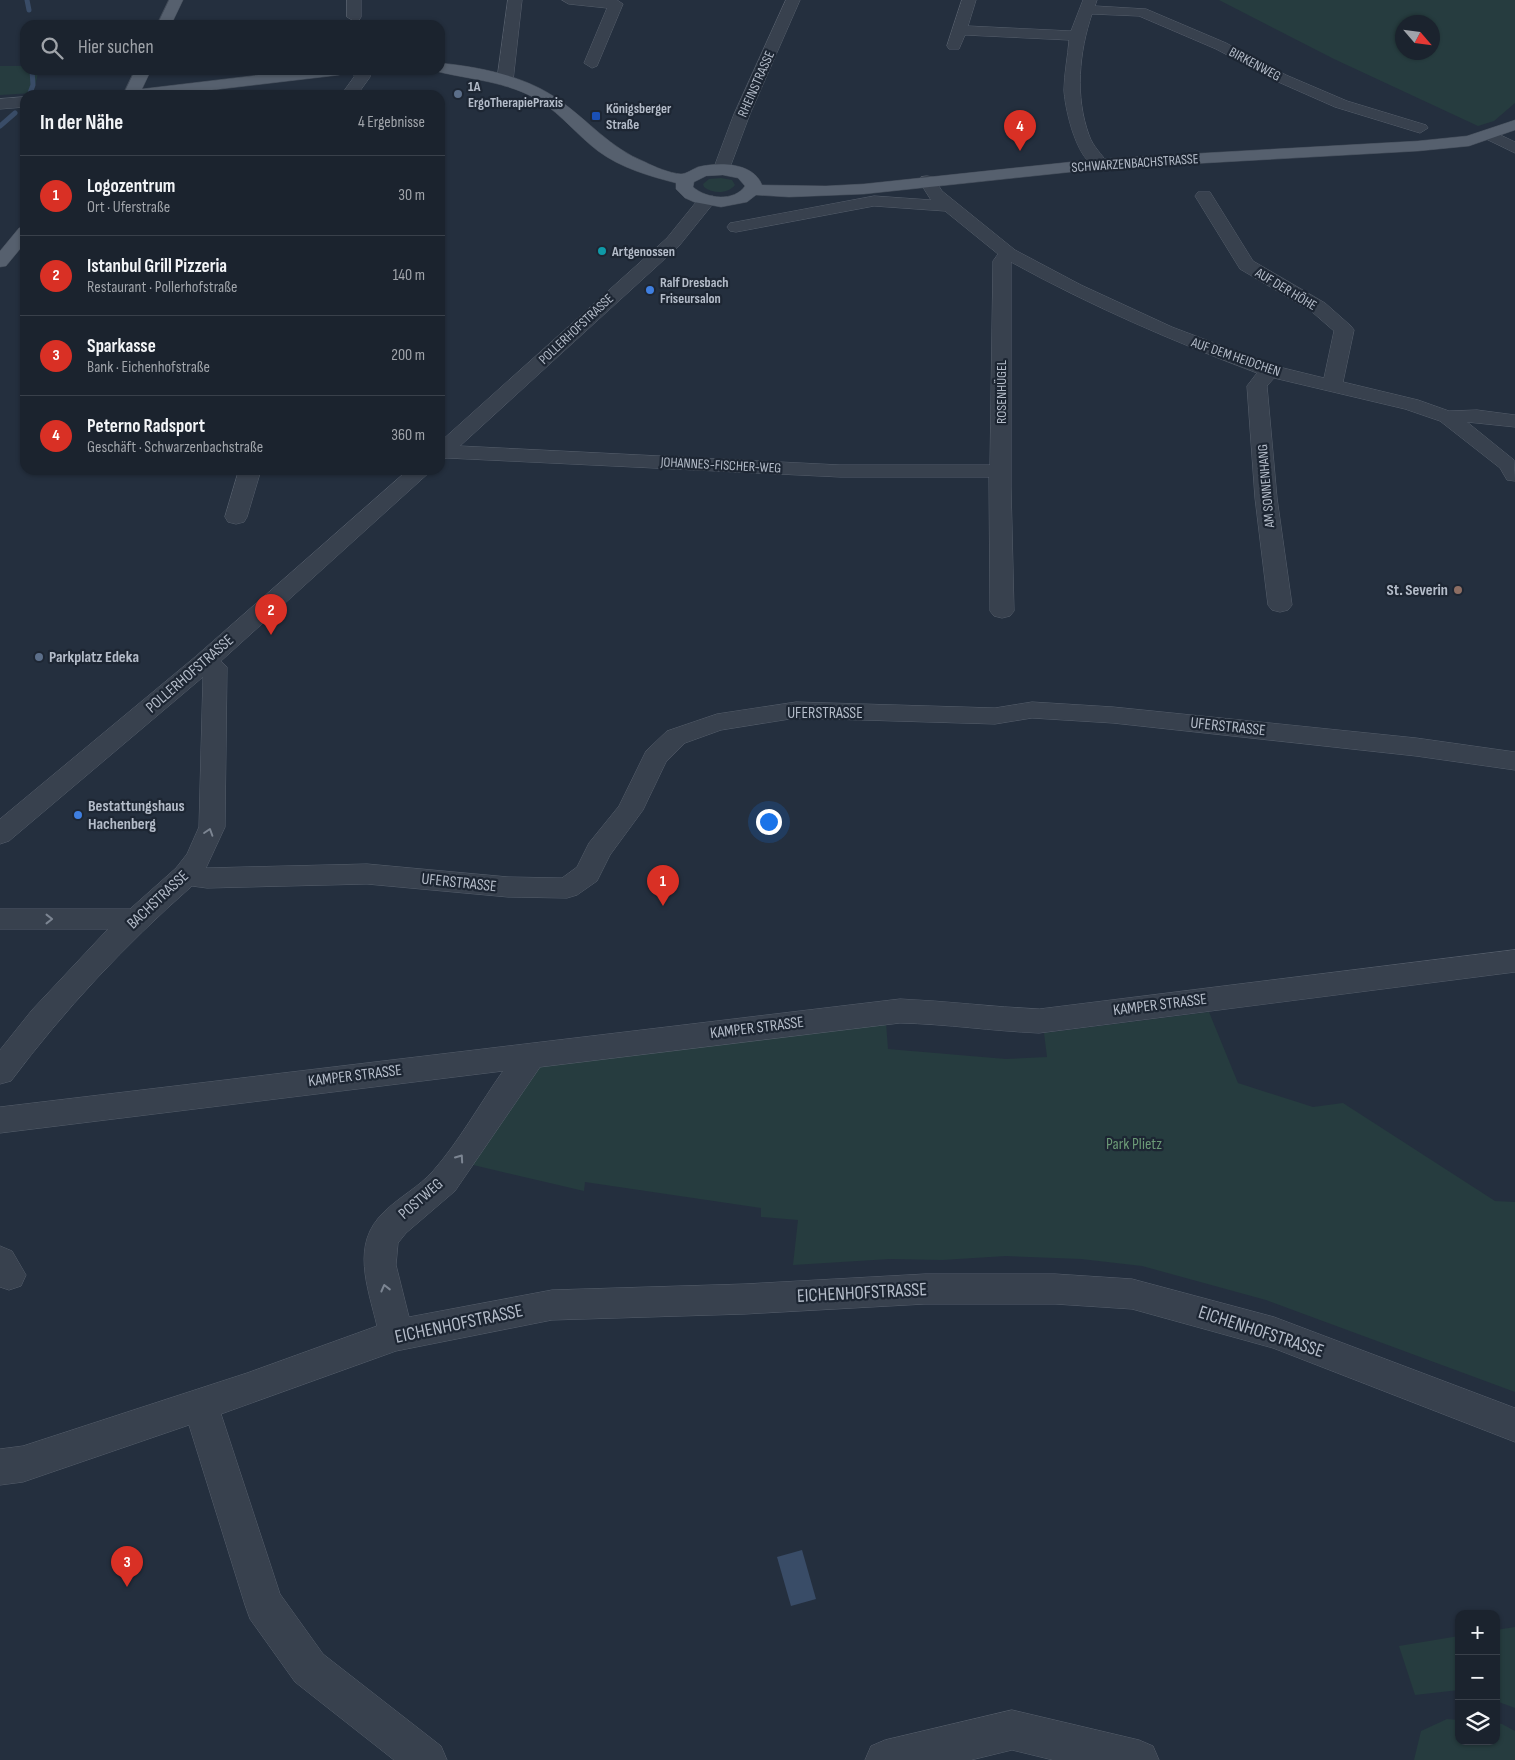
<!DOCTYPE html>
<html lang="de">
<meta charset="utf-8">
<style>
body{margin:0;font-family:"Sofia Sans Condensed",sans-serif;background:#242b36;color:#f1f3f6}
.controls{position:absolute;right:15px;bottom:15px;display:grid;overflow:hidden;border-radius:10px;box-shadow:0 1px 4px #0004}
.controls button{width:45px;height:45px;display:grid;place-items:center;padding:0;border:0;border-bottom:1px solid #39404a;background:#1b232e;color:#f1f3f6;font:25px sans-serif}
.compass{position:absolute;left:1395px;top:15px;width:45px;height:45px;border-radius:50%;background:#1b232e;box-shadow:0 1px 4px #0004;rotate:118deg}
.you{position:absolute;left:768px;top:821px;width:18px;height:18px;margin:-12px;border:4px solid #fff;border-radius:50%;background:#1a73e8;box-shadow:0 0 0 8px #1a73e833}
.badge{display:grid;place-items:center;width:32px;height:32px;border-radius:50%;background:#d93025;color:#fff;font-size:16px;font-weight:700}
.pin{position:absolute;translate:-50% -41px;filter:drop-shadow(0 1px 2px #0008)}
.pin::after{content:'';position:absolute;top:26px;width:18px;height:15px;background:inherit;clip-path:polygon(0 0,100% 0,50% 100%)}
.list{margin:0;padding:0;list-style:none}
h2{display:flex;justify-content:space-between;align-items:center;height:65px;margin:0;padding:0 20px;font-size:21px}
h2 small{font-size:16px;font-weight:400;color:#a0a4aa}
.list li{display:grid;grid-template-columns:32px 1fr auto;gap:15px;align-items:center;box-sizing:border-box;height:80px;padding:0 20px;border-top:1px solid #39404a}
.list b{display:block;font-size:19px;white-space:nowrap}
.list p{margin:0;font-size:16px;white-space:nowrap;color:#a0a4aa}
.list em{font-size:16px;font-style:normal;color:#a0a4aa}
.icon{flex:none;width:28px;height:28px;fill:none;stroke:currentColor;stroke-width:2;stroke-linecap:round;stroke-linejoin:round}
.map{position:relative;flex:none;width:1515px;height:1760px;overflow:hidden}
.search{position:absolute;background:#1b232e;box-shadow:0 1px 4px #0004;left:20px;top:20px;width:425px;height:55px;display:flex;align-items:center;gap:12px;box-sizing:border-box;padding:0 18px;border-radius:15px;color:#a0a4aa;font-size:19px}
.panel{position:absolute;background:#1b232e;box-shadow:0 1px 4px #0004;left:20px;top:90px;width:425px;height:385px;border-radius:15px}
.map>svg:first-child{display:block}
.green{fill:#263c3f;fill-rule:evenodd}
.water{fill:#394c67}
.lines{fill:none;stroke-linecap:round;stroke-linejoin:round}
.stream{stroke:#394c67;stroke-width:5}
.minor-casing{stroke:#565f6c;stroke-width:1}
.major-casing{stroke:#414a57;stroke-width:1}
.minor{fill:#38414e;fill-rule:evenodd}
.major{fill:#56606e;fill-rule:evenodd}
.oneway{stroke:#7c8592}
.service-dot{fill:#5c6f8a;stroke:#1d2633;stroke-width:2}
.transit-dot{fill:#1a4fb4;stroke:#1d2633;stroke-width:2}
.culture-dot{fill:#0f9aa8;stroke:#1d2633;stroke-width:2}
.shop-dot{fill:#3f7fe0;stroke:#1d2633;stroke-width:2}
.education-dot{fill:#8d6e63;stroke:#1d2633;stroke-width:2}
.labels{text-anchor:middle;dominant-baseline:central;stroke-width:4.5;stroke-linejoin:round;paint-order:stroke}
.far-street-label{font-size:14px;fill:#b4bcc9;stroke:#1d2633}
.far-poi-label{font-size:14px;font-weight:bold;fill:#b4bcc9;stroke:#1d2633;text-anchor:start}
.poi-label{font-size:16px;font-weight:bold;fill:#b4bcc9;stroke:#1d2633;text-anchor:start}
.street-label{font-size:16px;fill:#b4bcc9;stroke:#1d2633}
.park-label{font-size:16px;fill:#6b9a76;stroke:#1d2633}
.near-street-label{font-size:19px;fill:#b4bcc9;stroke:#1d2633}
</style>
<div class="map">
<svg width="1515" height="1760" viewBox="0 0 1515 1760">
<rect width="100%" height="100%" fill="#242f3e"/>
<g class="green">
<path d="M 1219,0 L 1515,0 L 1515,103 L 1494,121 L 1478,126 L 1334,59 ZM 1402,22 L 1432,22 L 1432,52 L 1402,52 Z"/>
<polygon points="0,66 25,66 25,70 39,70 33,93 0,95"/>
<path d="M 721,178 L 732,180 L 735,185 C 728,194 713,194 704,187 L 703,184 L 709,179 Z"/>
<polygon points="1209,1012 1238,1083 1313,1107 1343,1103 1495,1201 1515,1202 1515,1392 1266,1300 1142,1266 1081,1259 1006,1256 942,1260 890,1259 793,1265 798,1220 761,1217 761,1208 585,1182 584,1191 469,1164 543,1061 886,1022 888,1049 1006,1059 1047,1057 1044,1033"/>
<polygon points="1515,1627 1515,1708 1496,1701 1496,1630"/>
<polygon points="1459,1636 1459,1690 1415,1695 1399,1646"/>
<polygon points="1447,1719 1459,1720 1459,1741 1496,1741 1496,1723 1502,1724 1515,1731 1515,1760 1414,1760 1421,1731"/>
</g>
<polygon class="water" points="802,1550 816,1599 791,1606 777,1557"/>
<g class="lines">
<g class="stream">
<polyline points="27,0 29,10"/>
<polyline points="30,93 33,85 32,70"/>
<polyline points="0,126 15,113"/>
</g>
<defs>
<g id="minor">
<polygon points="347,0 361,0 361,17 359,20 354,21 347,17"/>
<polygon points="508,0 522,0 513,81 505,86 497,81"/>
<polygon points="562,0 617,0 623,4 597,66 592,68 584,63 607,8 569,4"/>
<polygon points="786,0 800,0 750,114 729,170 727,174 715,174 713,170 734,114"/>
<path d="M 962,0 L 976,0 L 968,26 L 1071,31 L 1083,0 L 1097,0 L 1095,6 L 1146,9 L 1226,43 L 1286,75 L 1347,101 L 1426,125 L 1428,128 L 1420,133 L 1335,107 L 1276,81 L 1216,49 L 1139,16 L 1092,14 C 1079,52 1075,97 1089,135 C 1093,147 1102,154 1108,164 L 1106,168 C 1079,174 1065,110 1064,90 C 1064,74 1068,56 1069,40 L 965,35 L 959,49 L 949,49 L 947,46 Z"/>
<polygon points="354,70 370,70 370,77 357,95 341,95 354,77"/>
<polygon points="25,97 25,107 0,109 0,99"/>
<polygon points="1490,130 1515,142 1515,153 1484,138 1482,135 1484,132"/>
<path d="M 927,176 L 933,177 L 942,191 L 1015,250 L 1081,285 L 1172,327 L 1275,366 L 1324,378 L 1334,331 L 1311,311 L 1240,269 L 1195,196 L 1198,192 L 1210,192 L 1253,261 L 1325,303 L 1351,326 L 1354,330 L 1343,382 L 1418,400 L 1449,411 L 1477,410 L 1515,415 L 1515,427 L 1467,422 L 1514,460 L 1515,481 L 1507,480 L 1500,468 L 1440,421 L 1405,409 L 1274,378 L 1267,386 L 1277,498 L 1292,605 L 1288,610 L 1280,612 L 1272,610 L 1268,605 L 1255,498 L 1247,386 L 1257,373 C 1172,341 1091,306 1011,262 L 1011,486 L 1014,611 L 1010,616 L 1002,618 L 994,616 L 990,611 L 989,477 L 840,477 L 447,458 L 440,459 L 440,442 L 667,238 L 701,196 L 713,196 L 716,200 L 679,246 L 460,446 L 840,465 L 990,465 L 993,261 L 998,254 L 945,211 L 874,206 L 736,232 L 730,231 L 727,227 L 730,223 L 736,222 L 874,196 L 931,200 L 919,181 L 921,177 Z"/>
<polygon points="239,470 261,470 247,517 244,522 236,524 228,522 225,517"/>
<path d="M 408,470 L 432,470 L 221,661 L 227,667 L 225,827 L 206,868 L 367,864 L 508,877 L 562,878 L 577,867 L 589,843 L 619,806 L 646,751 L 667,731 L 717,714 L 796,702 L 995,708 L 1032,702 L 1113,707 L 1416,738 L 1515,752 L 1515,770 L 1416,756 L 1113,723 L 1032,718 L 995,724 L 796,718 L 721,730 L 685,743 L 666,762 L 643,810 L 610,855 L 597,881 L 577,895 L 567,898 L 508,897 L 367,884 L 207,888 L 192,886 C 124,946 65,1009 11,1081 L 0,1084 L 0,1050 L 32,1010 L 108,929 L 0,929 L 0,909 L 130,909 L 176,868 L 187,854 L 199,827 L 203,677 L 9,841 L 0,844 L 0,819 L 195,657 Z"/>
<path d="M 1515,950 L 1515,972 L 1039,1033 C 992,1031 947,1024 900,1023 L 540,1067 L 455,1191 L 406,1233 L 398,1243 L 396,1265 L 409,1317 L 552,1290 L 745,1284 L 925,1274 L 1055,1274 L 1132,1279 L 1274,1317 L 1515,1408 L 1515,1442 L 1273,1348 L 1132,1309 L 1055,1304 L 925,1304 L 745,1314 L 552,1320 L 396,1351 L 221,1414 L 280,1594 L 323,1654 L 441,1746 L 447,1760 L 394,1760 L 295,1682 L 250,1619 L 245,1605 L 189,1425 L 23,1482 L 0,1485 L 0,1449 L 23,1446 L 247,1373 L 377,1326 C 368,1287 350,1244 384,1212 C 399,1197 419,1187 433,1171 C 458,1143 481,1102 503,1071 L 0,1133 L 0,1107 L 900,999 C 947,1001 992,1007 1039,1009 Z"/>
<polygon points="0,1246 12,1251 26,1275 21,1286 9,1290 0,1287"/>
<polygon points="1012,1710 1139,1740 1153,1746 1159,1760 1053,1760 1012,1750 971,1760 865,1760 871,1746 885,1740"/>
</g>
<g id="major">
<polygon points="169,0 183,0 171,25 157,25"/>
<path d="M 440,63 C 480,67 526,76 559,100 C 589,121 610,148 645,162 C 655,167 669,173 681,174 C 686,174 693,169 698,167 C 719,162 753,162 762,185 L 826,186 L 864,184 L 1099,159 L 1418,141 L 1467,136 L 1515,120 L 1515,130 L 1469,146 L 1418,151 L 1099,169 L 864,194 L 789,197 L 756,195 L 747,202 L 721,207 L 694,202 L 685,198 L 676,189 L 676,183 C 649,176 621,168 598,151 C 578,136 562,115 540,101 C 507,81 471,80 435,71 L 440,70 ZM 723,175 L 738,178 L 745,186 C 734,202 707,199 693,187 L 694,182 L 706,176 Z"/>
<polygon points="135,70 151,70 142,89 301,70 347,70 339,75 170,95 123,95"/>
<polygon points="25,227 25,243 6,266 0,267 0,251 19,228"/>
</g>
</defs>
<use href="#minor" class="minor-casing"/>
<use href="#major" class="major-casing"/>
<use href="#minor" class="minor"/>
<use href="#major" class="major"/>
</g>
<defs><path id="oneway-chevron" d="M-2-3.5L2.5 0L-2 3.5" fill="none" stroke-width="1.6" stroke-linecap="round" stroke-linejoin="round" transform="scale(1.25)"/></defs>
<g class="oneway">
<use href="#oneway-chevron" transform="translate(209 832) rotate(-72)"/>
<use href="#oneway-chevron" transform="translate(49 919)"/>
<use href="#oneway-chevron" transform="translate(460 1158) rotate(-55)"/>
<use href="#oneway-chevron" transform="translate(385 1288) rotate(-104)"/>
</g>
<g class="service-dot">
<circle cx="458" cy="94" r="5"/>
<circle cx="39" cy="657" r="5"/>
</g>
<rect class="transit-dot" x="591" y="111" width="10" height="10" rx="2.5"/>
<circle class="culture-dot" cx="602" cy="251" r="5"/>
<g class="shop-dot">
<circle cx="650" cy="290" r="5"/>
<circle cx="78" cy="815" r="5"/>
</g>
<circle class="education-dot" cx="1458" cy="590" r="5"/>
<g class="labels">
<g class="far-street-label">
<text transform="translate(1255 64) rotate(28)">BIRKENWEG</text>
<text transform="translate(756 84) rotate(-66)">RHEINSTRASSE</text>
<text transform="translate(1135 163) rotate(-4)">SCHWARZENBACHSTRASSE</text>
<text transform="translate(1286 289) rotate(31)">AUF DER HÖHE</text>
<text transform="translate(576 329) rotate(-43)">POLLERHOFSTRASSE</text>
<text transform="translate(1236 357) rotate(19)">AUF DEM HEIDCHEN</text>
<text transform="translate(1001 392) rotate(-90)">ROSENHÜGEL</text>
<text transform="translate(721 465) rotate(3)">JOHANNES-FISCHER-WEG</text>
<text transform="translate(1266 486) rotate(-95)">AM SONNENHANG</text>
</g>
<g class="far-poi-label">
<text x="468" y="86">1A<tspan x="468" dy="16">ErgoTherapiePraxis</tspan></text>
<text x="606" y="108">Königsberger<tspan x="606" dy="16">Straße</tspan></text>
<text x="612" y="251">Artgenossen</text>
<text x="660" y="282">Ralf Dresbach<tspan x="660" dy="16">Friseursalon</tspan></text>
</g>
<g class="poi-label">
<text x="1448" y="590" text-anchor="end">St. Severin</text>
<text x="49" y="657">Parkplatz Edeka</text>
<text x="88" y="806">Bestattungshaus<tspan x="88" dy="18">Hachenberg</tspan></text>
</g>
<g class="street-label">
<text transform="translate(190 674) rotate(-41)">POLLERHOFSTRASSE</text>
<text x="825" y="713">UFERSTRASSE</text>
<text transform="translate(1228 727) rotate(6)">UFERSTRASSE</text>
<text transform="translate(459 883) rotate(6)">UFERSTRASSE</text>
<text transform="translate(158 900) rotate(-43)">BACHSTRASSE</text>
<text transform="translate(1160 1005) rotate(-7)">KAMPER STRASSE</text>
<text transform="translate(757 1028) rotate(-7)">KAMPER STRASSE</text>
<text transform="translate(355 1076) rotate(-7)">KAMPER STRASSE</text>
<text transform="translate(421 1199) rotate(-41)">POSTWEG</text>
</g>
<g class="park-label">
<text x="1134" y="1144">Park Plietz</text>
</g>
<g class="near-street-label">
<text transform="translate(862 1293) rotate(-3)">EICHENHOFSTRASSE</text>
<text transform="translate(459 1324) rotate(-12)">EICHENHOFSTRASSE</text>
<text transform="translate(1261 1332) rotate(18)">EICHENHOFSTRASSE</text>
</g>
</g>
</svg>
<div class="controls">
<button>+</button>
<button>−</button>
<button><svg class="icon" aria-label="layers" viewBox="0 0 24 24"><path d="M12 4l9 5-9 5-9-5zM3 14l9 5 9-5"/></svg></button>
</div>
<svg class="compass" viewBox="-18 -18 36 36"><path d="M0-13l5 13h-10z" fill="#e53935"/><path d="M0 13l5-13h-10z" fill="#a0a4aa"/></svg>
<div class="you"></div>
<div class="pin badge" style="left:663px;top:906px">1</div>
<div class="pin badge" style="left:271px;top:635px">2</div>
<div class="pin badge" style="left:127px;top:1587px">3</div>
<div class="pin badge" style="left:1020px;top:151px">4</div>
<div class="search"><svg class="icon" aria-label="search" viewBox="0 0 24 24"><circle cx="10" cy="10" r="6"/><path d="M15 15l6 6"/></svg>Hier suchen</div>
<section class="panel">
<h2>In der Nähe<small>4 Ergebnisse</small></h2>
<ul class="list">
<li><span class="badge">1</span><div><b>Logozentrum</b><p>Ort · Uferstraße</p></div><em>30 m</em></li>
<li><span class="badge">2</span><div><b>Istanbul Grill Pizzeria</b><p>Restaurant · Pollerhofstraße</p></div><em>140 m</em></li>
<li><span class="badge">3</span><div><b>Sparkasse</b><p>Bank · Eichenhofstraße</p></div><em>200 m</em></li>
<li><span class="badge">4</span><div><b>Peterno Radsport</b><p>Geschäft · Schwarzenbachstraße</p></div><em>360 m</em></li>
</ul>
</section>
</div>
